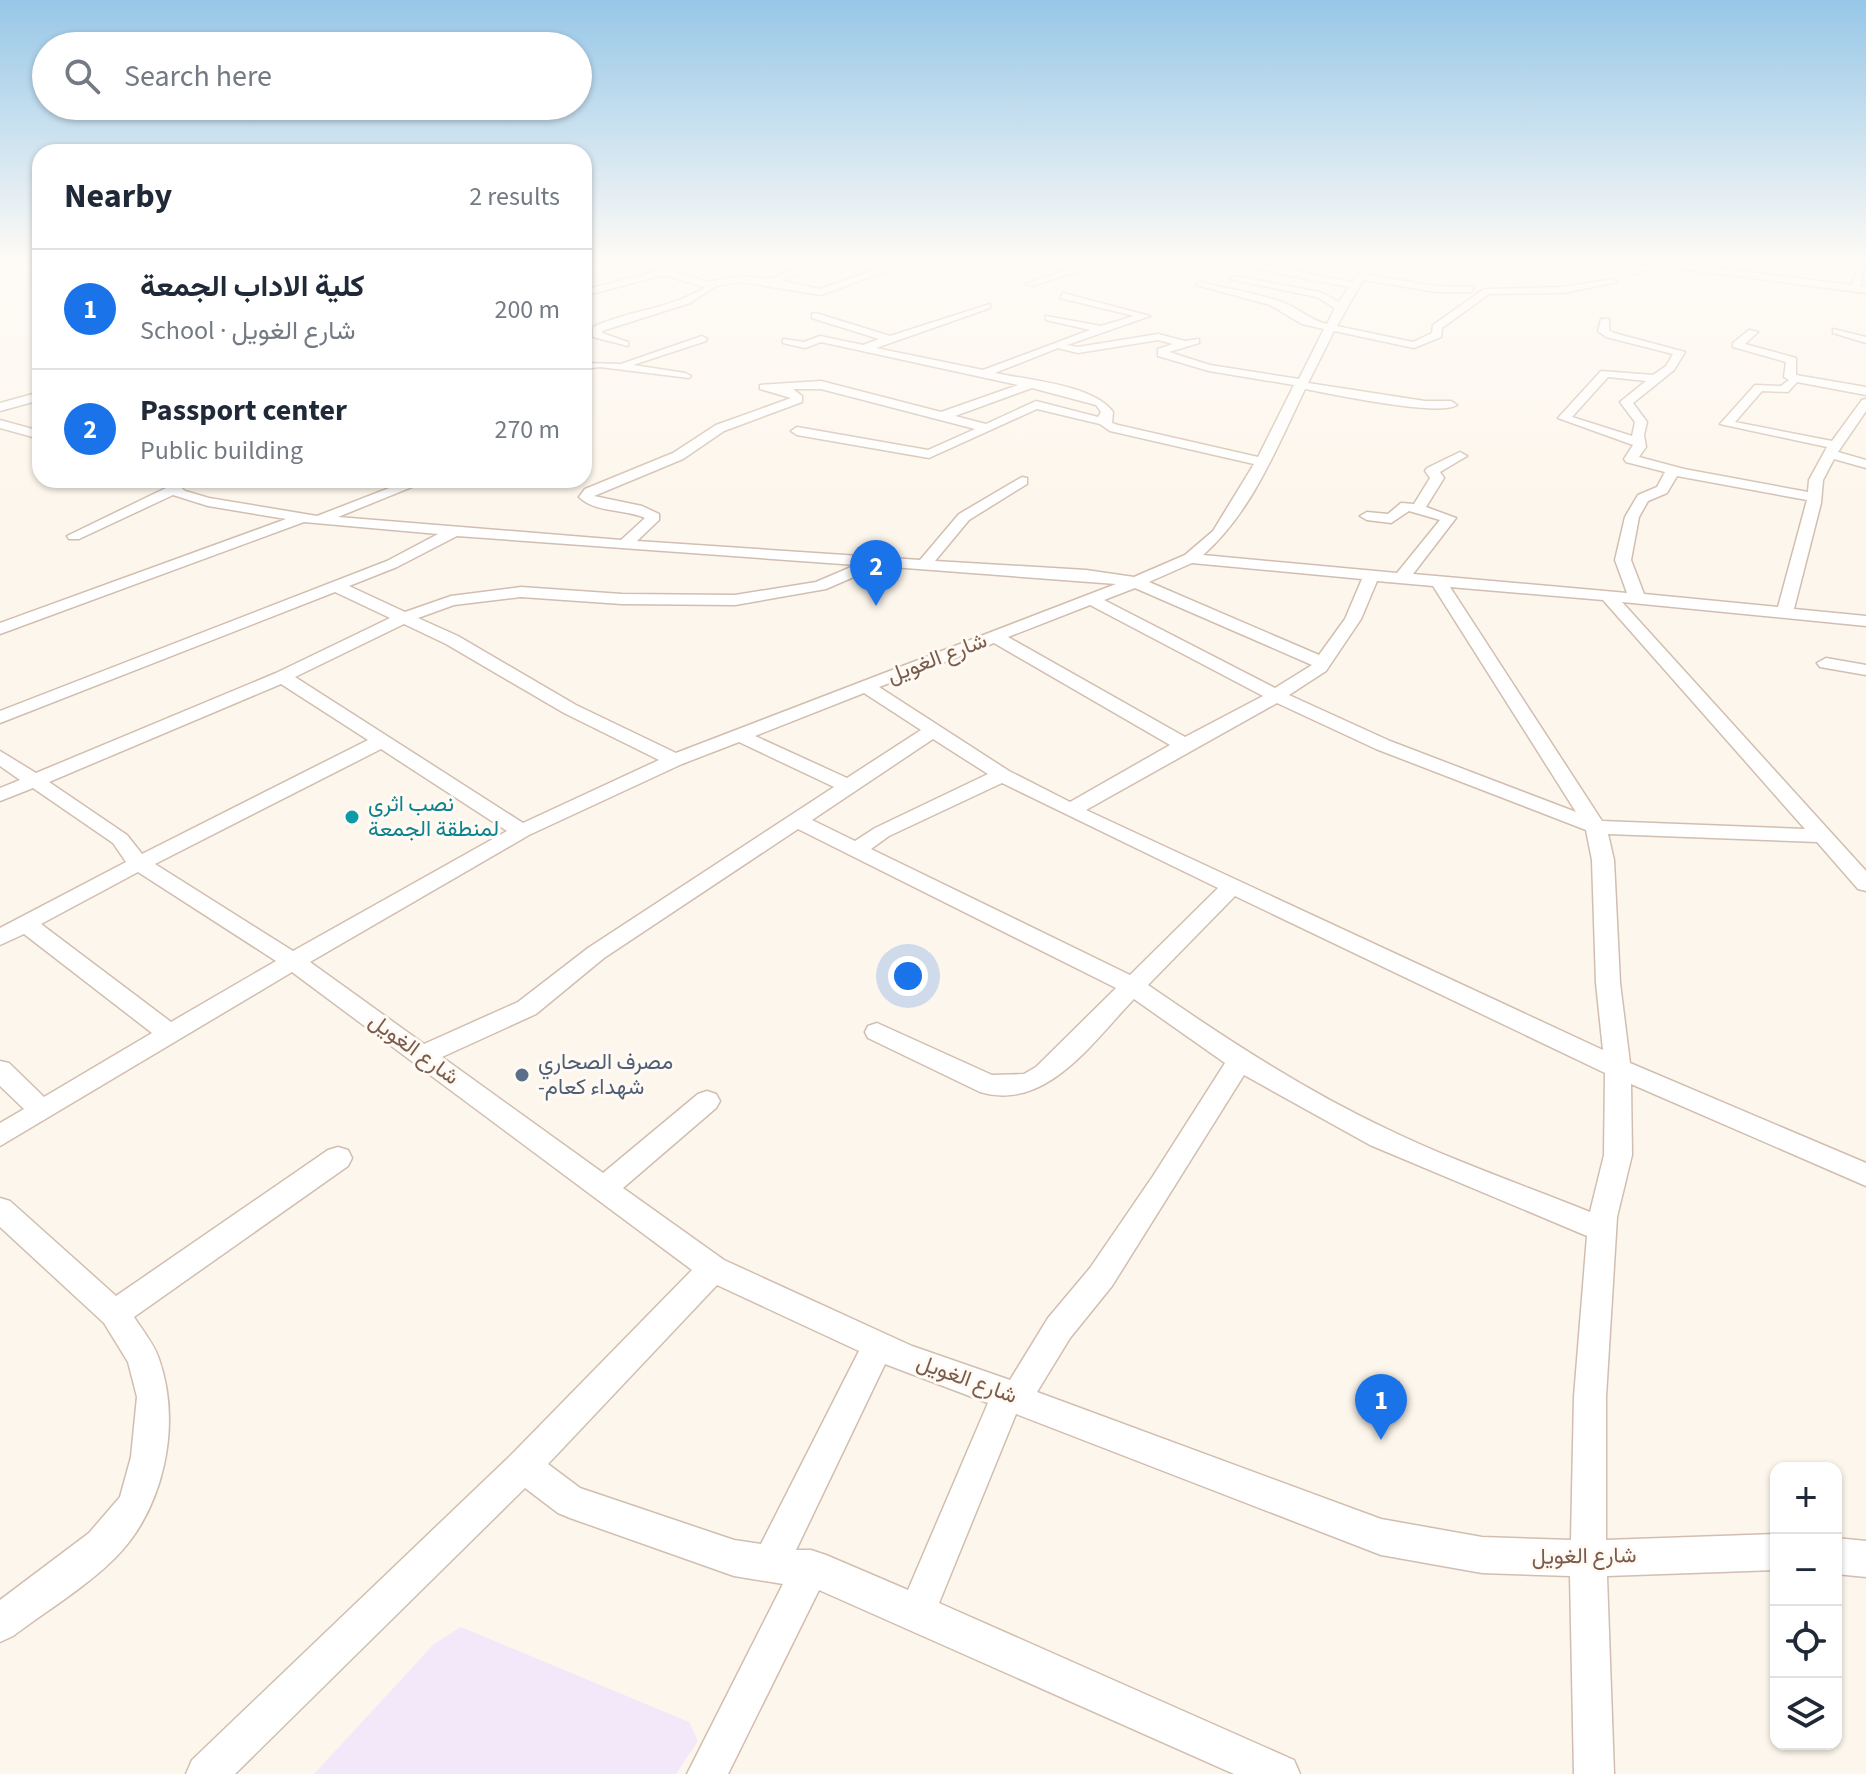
<!DOCTYPE html>
<meta charset="utf-8">
<style>
body{margin:0;font-family:"Source Sans 3",Vazirmatn,sans-serif;background:#f2f2f3;color:#1f2937}
.controls{position:absolute;right:24px;bottom:24px;display:grid;overflow:hidden;border-radius:16px;box-shadow:0 2px 6px #0004}
.controls button{width:72px;height:72px;display:grid;place-items:center;padding:0;border:0;border-bottom:2px solid #e0e1e3;background:#fff;color:#1f2937;font:40px sans-serif}
.you{position:absolute;left:908px;top:976px;width:28px;height:28px;margin:-20px;border:6px solid #fff;border-radius:50%;background:#1a73e8;box-shadow:0 0 0 12px #1a73e833}
.badge{display:grid;place-items:center;width:52px;height:52px;border-radius:50%;background:#1a73e8;color:#fff;font-size:26px;font-weight:700}
.pin{position:absolute;translate:-50% -66px;filter:drop-shadow(0 2px 4px #0008)}
.pin::after{content:'';position:absolute;top:42px;width:28px;height:24px;background:inherit;clip-path:polygon(0 0,100% 0,50% 100%)}
.list{margin:0;padding:0;list-style:none}
h2{display:flex;justify-content:space-between;align-items:center;height:104px;margin:0;padding:0 32px;font-size:34px}
h2 small{font-size:26px;font-weight:400;color:#747a83}
.list li{display:grid;grid-template-columns:52px 1fr auto;gap:24px;align-items:center;box-sizing:border-box;height:120px;padding:0 32px;border-top:2px solid #e0e1e3}
.list b{display:block;font-size:30px;white-space:nowrap}
.list p{margin:0;font-size:26px;white-space:nowrap;color:#747a83}
.list em{font-size:26px;font-style:normal;color:#747a83}
.icon{flex:none;width:44px;height:44px;fill:none;stroke:currentColor;stroke-width:2;stroke-linecap:round;stroke-linejoin:round}
.map{position:relative;flex:none;width:1866px;height:1774px;overflow:hidden}
.search{position:absolute;background:#fff;box-shadow:0 2px 6px #0004;left:32px;top:32px;width:560px;height:88px;display:flex;align-items:center;gap:20px;box-sizing:border-box;padding:0 28px;border-radius:44px;color:#747a83;font-size:30px}
.panel{position:absolute;background:#fff;box-shadow:0 2px 6px #0004;left:32px;top:144px;width:560px;height:344px;border-radius:24px}
.map>svg:first-child{display:block}
.education{fill:#f3e8fa}
.lines{fill:none;stroke-linecap:round;stroke-linejoin:round}
.minor-casing{stroke:#d1beb0;stroke-width:3}
.minor{fill:#fff;fill-rule:evenodd}
.culture-dot{fill:#0f9aa8;stroke:#fffaf3;stroke-width:3}
.service-dot{fill:#5c6f8a;stroke:#fffaf3;stroke-width:3}
.labels{text-anchor:middle;dominant-baseline:central;stroke-width:6;stroke-linejoin:round;paint-order:stroke}
.street-label{font-size:22px;fill:#7a5c4d;stroke:#fffaf3}
.culture-label{font-size:22px;fill:#0d838f;stroke:#fffaf3;text-anchor:start}
.service-label{font-size:22px;fill:#4e5e75;stroke:#fffaf3;text-anchor:start}
</style>
<div class="map">
<svg width="1866" height="1774" viewBox="0 0 1866 1774">
<rect width="100%" height="100%" fill="#fdf6ec"/>
<polygon class="education" points="461,1627 689,1722 698,1741 676,1774 314,1774 434,1644"/>
<g class="lines">
<defs>
<g id="minor">
<polygon points="0,263 14,263 0,267"/>
<polygon points="34,263 40,263 40,266 36,265"/>
<path d="M 689,263 L 703,263 L 674,272 L 709,282 L 741,276 L 770,279 L 808,263 L 819,263 L 782,281 L 820,289 L 895,263 L 908,263 L 821,295 L 741,282 L 716,286 L 690,303 L 602,331 L 602,333 L 628,342 L 628,346 L 593,337 L 593,327 C 629,310 672,309 705,287 L 663,275 L 584,296 L 584,290 Z"/>
<polygon points="1088,263 1101,263 1033,286 1025,284"/>
<path d="M 1255,263 L 1352,282 L 1371,263 L 1380,263 L 1367,275 L 1436,286 L 1474,287 L 1471,292 L 1436,292 L 1363,280 L 1337,326 L 1413,342 L 1432,333 L 1433,325 L 1484,289 L 1564,287 L 1612,279 L 1617,282 L 1564,293 L 1489,294 L 1442,328 L 1441,337 L 1414,348 L 1334,331 L 1308,383 L 1425,401 L 1451,401 L 1457,405 C 1439,417 1332,394 1305,389 C 1277,447 1252,512 1203,555 L 1397,573 L 1440,520 L 1409,511 L 1391,523 L 1367,520 L 1360,516 L 1367,512 L 1388,514 L 1401,503 L 1414,504 L 1430,478 L 1425,471 L 1427,468 L 1460,452 L 1467,456 L 1440,472 L 1444,478 L 1426,507 L 1456,518 L 1413,574 L 1627,593 L 1615,560 L 1625,517 L 1638,495 L 1657,487 L 1665,472 L 1626,462 L 1624,459 L 1633,445 L 1558,418 L 1601,371 L 1653,375 L 1666,366 L 1673,354 L 1606,337 L 1598,331 L 1601,319 L 1609,319 L 1609,330 L 1614,333 L 1685,352 L 1674,370 L 1633,403 L 1647,422 L 1644,435 L 1646,447 L 1639,457 L 1684,469 L 1808,492 L 1809,480 L 1827,447 L 1720,424 L 1755,385 L 1781,386 L 1789,380 L 1784,377 L 1786,362 L 1733,347 L 1733,343 L 1749,330 L 1758,332 L 1745,344 L 1796,358 L 1796,375 L 1866,387 L 1866,395 L 1797,382 L 1788,392 L 1762,391 L 1735,422 L 1832,441 L 1862,400 L 1866,399 L 1866,411 L 1838,452 L 1866,460 L 1866,468 L 1834,459 L 1823,480 L 1821,503 L 1794,609 L 1866,616 L 1866,626 L 1622,602 L 1866,871 L 1866,891 L 1858,889 L 1817,842 L 1608,834 L 1614,860 L 1620,983 L 1630,1063 L 1866,1163 L 1866,1186 L 1631,1084 L 1632,1155 L 1617,1217 L 1606,1397 L 1606,1540 L 1776,1534 L 1776,1570 L 1607,1576 L 1614,1774 L 1574,1774 L 1570,1576 L 1482,1573 L 1381,1555 L 1016,1414 L 939,1603 L 1294,1760 L 1300,1774 L 1234,1774 L 819,1590 L 728,1774 L 687,1774 L 783,1584 L 734,1576 L 570,1518 L 558,1513 L 525,1488 L 235,1774 L 186,1774 L 192,1760 L 511,1455 L 692,1270 L 292,972 L 0,1146 L 0,1123 L 24,1109 L 0,1086 L 0,1061 L 9,1063 L 44,1097 L 152,1033 L 24,934 L 0,945 L 0,928 L 126,862 L 113,843 L 33,788 L 0,801 L 0,788 L 20,780 L 0,766 L 0,751 L 36,773 L 276,673 L 390,618 L 335,592 L 0,723 L 0,711 L 387,561 L 438,534 L 304,522 L 0,634 L 0,623 L 286,519 L 208,506 L 173,495 L 79,539 L 69,539 L 67,536 L 166,488 L 158,480 L 173,480 L 185,491 L 209,498 L 317,516 L 410,480 L 429,480 L 338,517 L 621,540 L 645,518 C 625,509 595,513 579,497 L 585,489 L 673,453 L 716,425 L 791,398 L 760,389 L 760,385 L 821,381 L 941,412 L 1018,385 L 821,342 L 805,348 L 783,343 L 783,339 L 804,342 L 820,336 L 863,345 L 879,339 L 812,318 L 812,314 L 816,313 L 890,336 L 990,304 L 990,308 L 876,348 L 983,370 L 1090,330 L 1046,320 L 1046,316 L 1101,326 L 1134,316 L 1060,298 L 1063,293 L 1150,316 L 1067,345 L 1078,347 L 1158,334 L 1185,341 L 1199,339 L 1199,343 L 1169,352 L 1210,365 L 1299,379 L 1324,329 L 1302,324 L 1270,305 L 1196,285 L 1201,282 C 1228,289 1256,293 1282,302 C 1299,308 1309,320 1327,324 L 1335,308 L 1317,297 L 1229,279 L 1234,276 L 1320,292 L 1339,302 L 1349,287 L 1256,269 ZM 1158,340 L 1173,344 L 1158,349 L 1158,356 L 1209,371 L 1294,385 L 1258,457 L 1118,425 L 1112,423 L 1113,412 C 1094,385 1027,380 995,373 L 1058,348 L 1078,353 ZM 1608,377 L 1646,381 L 1620,402 L 1635,422 L 1632,436 L 1572,417 ZM 1032,388 L 1096,405 L 1101,412 L 1098,417 L 1036,401 L 986,424 L 955,416 ZM 793,389 L 821,389 L 975,429 L 928,450 L 797,427 L 791,431 L 797,435 L 929,458 L 1037,409 L 1100,424 L 1110,431 L 1254,464 L 1213,531 L 1185,555 L 1134,577 L 1086,570 L 935,561 L 969,520 L 1027,484 L 1027,478 L 1022,477 L 959,514 L 920,560 L 637,541 L 659,520 L 659,514 L 642,506 L 594,496 L 683,459 L 724,431 L 802,402 L 802,396 ZM 1677,476 L 1807,500 L 1778,607 L 1644,594 L 1631,560 L 1639,517 L 1648,501 L 1667,493 ZM 457,536 L 856,565 L 816,582 L 735,595 L 622,594 L 521,587 L 451,596 L 405,612 L 349,586 L 397,567 ZM 1192,563 L 1362,579 L 1345,619 L 1319,655 L 1149,582 ZM 879,566 L 1116,584 L 676,753 L 576,705 L 458,636 L 418,618 L 454,605 L 521,597 L 622,604 L 735,605 L 826,589 ZM 1377,581 L 1433,586 L 1576,812 L 1390,741 L 1289,695 L 1326,671 L 1361,619 ZM 1450,587 L 1603,600 L 1805,829 L 1602,821 ZM 1135,588 L 1312,665 L 1275,688 L 1104,600 ZM 1090,605 L 1263,696 L 1185,737 L 1008,637 ZM 404,624 L 446,644 L 564,713 L 659,760 L 523,823 L 295,677 ZM 994,643 L 1170,745 L 1070,802 L 1009,771 L 879,687 ZM 281,684 L 368,740 L 142,854 L 127,835 L 49,782 ZM 864,693 L 921,730 L 847,778 L 755,736 ZM 1277,703 L 1376,749 L 1586,830 L 1592,860 L 1596,983 L 1603,1050 L 1086,810 ZM 933,739 L 988,774 L 875,828 L 855,841 L 812,820 ZM 739,742 L 834,787 L 588,948 L 518,1002 L 424,1044 L 310,962 L 529,835 L 682,764 ZM 381,749 L 507,831 L 293,951 L 155,864 ZM 1002,783 L 1218,888 L 1130,975 L 871,849 L 889,836 ZM 798,829 L 1116,988 L 1036,1067 L 1024,1074 L 992,1075 L 877,1023 L 868,1026 L 865,1032 L 868,1038 L 980,1092 C 1047,1112 1093,1041 1134,999 L 1225,1063 L 1153,1176 L 1090,1268 L 1048,1318 L 1010,1380 L 912,1346 L 724,1260 L 623,1188 L 716,1108 L 720,1101 L 716,1094 L 707,1091 L 698,1094 L 603,1173 L 442,1057 L 536,1014 L 604,958 ZM 138,872 L 276,961 L 171,1022 L 41,924 ZM 1235,896 L 1605,1073 L 1604,1155 L 1590,1212 C 1523,1185 1453,1161 1387,1129 C 1302,1089 1225,1038 1148,985 ZM 1244,1075 L 1370,1145 L 1587,1236 L 1574,1397 L 1571,1540 L 1482,1537 L 1381,1519 L 1037,1392 L 1070,1338 L 1112,1286 ZM 717,1285 L 859,1351 L 761,1544 L 734,1540 L 580,1488 L 548,1464 ZM 885,1364 L 988,1403 L 908,1590 L 826,1555 L 811,1550 L 796,1550 Z"/>
<polygon points="1489,263 1499,263 1490,270 1484,270"/>
<polygon points="1650,263 1676,263 1851,285 1860,263 1866,263 1860,286 1866,287 1866,293 1659,266 1634,274 1629,271"/>
<polygon points="1833,329 1866,337 1866,343 1833,333"/>
<polygon points="702,336 707,339 706,341 633,365 685,373 691,376 689,378 600,367 584,369 584,363 621,364"/>
<polygon points="40,392 40,400 0,411 0,403"/>
<polygon points="0,420 40,431 40,439 0,428"/>
<polygon points="1826,658 1866,665 1866,675 1820,667 1817,663"/>
<path d="M 338,1147 L 348,1150 L 352,1158 L 348,1166 L 134,1317 C 143,1331 154,1344 159,1359 C 182,1425 164,1509 115,1558 C 86,1587 46,1611 13,1636 L 0,1642 L 0,1600 L 89,1533 L 120,1497 L 131,1457 L 137,1397 L 128,1362 L 104,1323 L 0,1227 L 0,1198 L 10,1201 L 116,1296 L 328,1150 Z"/>
<polygon points="1836,1538 1866,1541 1866,1577 1836,1574"/>
</g>
</defs>
<use href="#minor" class="minor-casing"/>
<use href="#minor" class="minor"/>
</g>
<linearGradient id="sky" x2="0" y2="1"><stop stop-color="#97c7e8"/><stop offset="0.51" stop-color="#fefbf6"/><stop offset="1" stop-color="#fefbf6" stop-opacity="0"/></linearGradient>
<rect width="1866" height="511" fill="url(#sky)"/>
<circle class="culture-dot" cx="352" cy="817" r="8"/>
<circle class="service-dot" cx="522" cy="1075" r="8"/>
<g class="labels">
<g class="street-label">
<text transform="translate(937 658) rotate(-21)">شارع الغويل</text>
<text transform="translate(414 1049) rotate(36)">شارع الغويل</text>
<text transform="translate(967 1379) rotate(20)">شارع الغويل</text>
<text transform="translate(1584 1556) rotate(-1)">شارع الغويل</text>
</g>
<g class="culture-label">
<text x="368" y="804">نصب اثري<tspan x="368" dy="25">لمنطقة الجمعة</tspan></text>
</g>
<g class="service-label">
<text x="538" y="1062">مصرف الصحاري<tspan x="538" dy="25">-شهداء كعام</tspan></text>
</g>
</g>
</svg>
<div class="controls">
<button>+</button>
<button>−</button>
<button><svg class="icon" aria-label="locate" viewBox="0 0 24 24"><circle cx="12" cy="12" r="6"/><path d="M12 2v4M12 18v4M2 12h4M18 12h4"/></svg></button>
<button><svg class="icon" aria-label="layers" viewBox="0 0 24 24"><path d="M12 4l9 5-9 5-9-5zM3 14l9 5 9-5"/></svg></button>
</div>
<div class="you"></div>
<div class="pin badge" style="left:1381px;top:1440px">1</div>
<div class="pin badge" style="left:876px;top:606px">2</div>
<div class="search"><svg class="icon" aria-label="search" viewBox="0 0 24 24"><circle cx="10" cy="10" r="6"/><path d="M15 15l6 6"/></svg>Search here</div>
<section class="panel">
<h2>Nearby<small>2 results</small></h2>
<ul class="list">
<li><span class="badge">1</span><div><b>كلية اﻻداب الجمعة</b><p>School · شارع الغويل</p></div><em>200 m</em></li>
<li><span class="badge">2</span><div><b>Passport center</b><p>Public building</p></div><em>270 m</em></li>
</ul>
</section>
</div>
